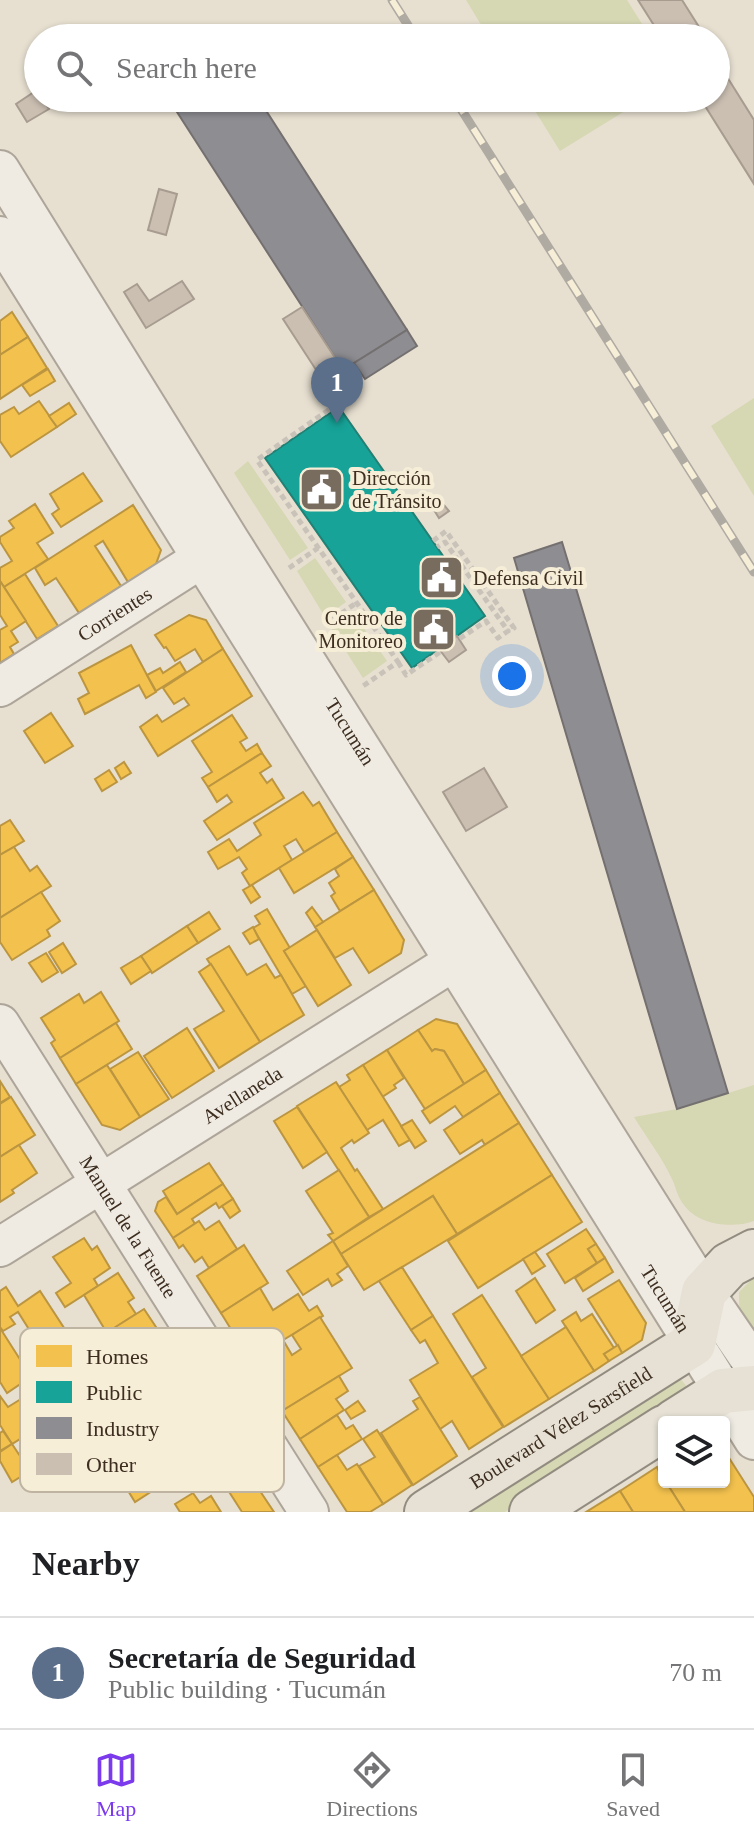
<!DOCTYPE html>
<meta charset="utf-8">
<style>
body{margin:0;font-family:"Times New Roman",serif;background:#f6f6f6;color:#202124}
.controls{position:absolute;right:24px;bottom:24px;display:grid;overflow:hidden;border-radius:8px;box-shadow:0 2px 6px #0004}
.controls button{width:72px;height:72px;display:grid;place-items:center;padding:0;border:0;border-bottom:2px solid #e0e0e0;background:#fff;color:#202124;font:40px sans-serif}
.you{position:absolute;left:512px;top:676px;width:28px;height:28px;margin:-20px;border:6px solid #fff;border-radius:50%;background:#1a73e8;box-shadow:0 0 0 12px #1a73e833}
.badge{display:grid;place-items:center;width:52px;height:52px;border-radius:50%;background:#7c3aed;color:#fff;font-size:26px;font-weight:700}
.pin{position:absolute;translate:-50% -66px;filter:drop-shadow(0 2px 4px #0008)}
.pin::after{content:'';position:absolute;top:42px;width:28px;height:24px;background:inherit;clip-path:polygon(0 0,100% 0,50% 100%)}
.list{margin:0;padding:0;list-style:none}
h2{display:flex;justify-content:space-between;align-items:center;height:104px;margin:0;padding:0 32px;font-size:34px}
h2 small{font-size:26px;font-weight:400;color:#757577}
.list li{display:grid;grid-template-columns:52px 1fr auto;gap:24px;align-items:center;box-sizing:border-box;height:112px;padding:0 32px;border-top:2px solid #e0e0e0}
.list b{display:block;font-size:30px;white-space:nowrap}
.list p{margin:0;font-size:26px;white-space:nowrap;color:#757577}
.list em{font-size:26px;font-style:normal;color:#757577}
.icon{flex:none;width:44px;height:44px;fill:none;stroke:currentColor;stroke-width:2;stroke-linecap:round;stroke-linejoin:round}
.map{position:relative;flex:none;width:754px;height:1512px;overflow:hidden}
.search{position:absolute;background:#fff;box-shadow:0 2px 6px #0004;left:24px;right:24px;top:24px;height:88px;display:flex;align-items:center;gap:20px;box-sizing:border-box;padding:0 28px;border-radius:44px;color:#757577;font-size:30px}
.sheet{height:216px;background:#fff}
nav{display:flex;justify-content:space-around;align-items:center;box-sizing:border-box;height:112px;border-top:2px solid #e0e0e0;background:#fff;font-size:22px;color:#757577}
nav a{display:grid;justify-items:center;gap:4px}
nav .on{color:#7c3aed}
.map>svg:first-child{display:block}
.green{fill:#d6d7b3}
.homes{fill:#f2c14e;stroke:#bc9540;stroke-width:2}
.public{fill:#17a398;stroke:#228074;stroke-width:2}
.industry{fill:#8d8d92;stroke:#757070;stroke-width:2}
.building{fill:#cbbfb2;stroke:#a89c90;stroke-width:2}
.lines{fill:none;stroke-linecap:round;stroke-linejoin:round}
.minor-casing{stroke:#ada599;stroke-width:42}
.major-casing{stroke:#928b80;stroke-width:48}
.path{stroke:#c8c2b9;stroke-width:5;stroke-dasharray:6 4;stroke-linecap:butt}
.minor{stroke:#efebe3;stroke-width:38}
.major{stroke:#e6e1d4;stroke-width:44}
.rail-casing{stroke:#afaaa2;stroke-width:9}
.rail{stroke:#f7eed8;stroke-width:6;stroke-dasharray:18;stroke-linecap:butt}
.labels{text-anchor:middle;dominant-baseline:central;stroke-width:8;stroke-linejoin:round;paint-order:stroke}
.poi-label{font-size:20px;fill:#3d2e20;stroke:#f7eed8;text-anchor:start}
.street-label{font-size:20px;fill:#3d2e20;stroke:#f7eed8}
.key{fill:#f7eed8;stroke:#bfb4a1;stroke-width:2}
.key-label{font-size:22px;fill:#3d2e20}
</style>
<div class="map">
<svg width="754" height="1512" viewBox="0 0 754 1512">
<rect width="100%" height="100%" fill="#e7e0d1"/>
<g class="green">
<polygon points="466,0 627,0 651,38 489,38"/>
<polygon points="527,98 646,98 560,151"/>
<polygon points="754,398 754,496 711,426"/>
<polygon points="248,461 308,548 290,560 234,473"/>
<polygon points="315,558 346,602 325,617 297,571"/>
<polygon points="353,613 387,661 363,678 331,628"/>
<path d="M 754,1085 L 754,1221 C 732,1229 698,1225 684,1205 C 677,1197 676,1186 671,1177 C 661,1156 646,1137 634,1117 L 677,1109 Z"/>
<polygon points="754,1277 754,1342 740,1322 739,1301 739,1292"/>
<polygon points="680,1378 687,1387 686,1395 681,1401 505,1512 453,1512"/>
</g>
<g class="homes">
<polygon points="12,312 28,337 0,355 0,321"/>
<polygon points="28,337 47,368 0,399 0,355"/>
<polygon points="48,369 55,381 30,396 22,385"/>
<polygon points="39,401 57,427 11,457 0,441 0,415 14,407 19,414"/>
<polygon points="69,403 76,414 57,427 49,416"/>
<polygon points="83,473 102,501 61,527 52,514 59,509 50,494"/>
<polygon points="35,504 53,533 37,543 48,559 4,587 0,581 0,568 12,561 0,542 0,537 14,528 9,521"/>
<polygon points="133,505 161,550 156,564 128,582 103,541 95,546 121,586 79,613 56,578 45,585 35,568"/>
<polygon points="25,574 58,626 37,639 4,587"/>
<polygon points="0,581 26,621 11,631 18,642 10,647 14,654 0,663 0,630 7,626 0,615"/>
<polygon points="189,615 206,620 223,649 203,662 195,649 175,661 166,647 164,648 155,635"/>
<polygon points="131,645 156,692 146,698 139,685 85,714 78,699 89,693 79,673"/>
<polygon points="223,649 252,696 158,756 140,727 157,715 162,722 189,705 184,698 174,704 163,688"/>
<polygon points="180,662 186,672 156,691 147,675 160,668 163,673"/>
<polygon points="51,713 73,746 45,763 24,731"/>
<polygon points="232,715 247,738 240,742 246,751 257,744 262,753 208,787 202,778 212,772 192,741"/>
<polygon points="262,753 271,766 260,773 267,783 272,779 284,798 217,840 204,821 232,802 227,795 217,802 208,787"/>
<polygon points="124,762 131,773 121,779 115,768"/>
<polygon points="109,770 117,782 102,791 95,779"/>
<polygon points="303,792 313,806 319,802 337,832 304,852 296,839 284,846 292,860 250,886 242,873 247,869 239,857 218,869 208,852 229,839 237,851 261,835 254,823"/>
<polygon points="10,820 24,841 0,855 0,826"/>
<polygon points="337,832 353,857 294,893 279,868"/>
<polygon points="14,847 30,871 37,866 51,886 0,918 0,855"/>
<polygon points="353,857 374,890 340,911 331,896 335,893 329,883 339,876 335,869"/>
<polygon points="252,885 260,897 251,903 243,890"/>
<polygon points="374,890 404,940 401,953 369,973 353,948 335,958 315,927"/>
<polygon points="41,892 60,921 47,930 50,936 12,960 0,942 0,918"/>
<polygon points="312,907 323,922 315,927 306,913"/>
<polygon points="267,909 290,948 284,951 306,986 292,994 253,928 260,924 255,916"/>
<polygon points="209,912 220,929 198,943 187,926"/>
<polygon points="187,926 198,943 152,973 141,956"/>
<polygon points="253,927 259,939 250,944 243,933"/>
<polygon points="317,930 351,985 318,1006 284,951"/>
<polygon points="63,943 76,964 62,973 49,952"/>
<polygon points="229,946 247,975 266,964 275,978 281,975 304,1015 260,1042 207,959"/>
<polygon points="46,953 58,972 42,982 29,963"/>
<polygon points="141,956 151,971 131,984 121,968"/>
<polygon points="211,964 260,1042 219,1068 194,1029 224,1011 199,972"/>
<polygon points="101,992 119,1021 60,1058 51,1043 55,1040 41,1018 79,994 84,1003"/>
<polygon points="436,1019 457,1024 486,1070 464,1084 444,1051 435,1049 432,1051 418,1030"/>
<polygon points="116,1023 132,1049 76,1084 60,1058"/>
<polygon points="187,1028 214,1071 172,1098 144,1056"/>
<polygon points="418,1030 432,1051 435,1049 444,1051 464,1084 425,1109 387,1050"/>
<polygon points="387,1050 404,1078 394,1085 396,1088 382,1097 363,1065"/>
<polygon points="138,1052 169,1099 140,1117 110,1069"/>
<polygon points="107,1065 140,1117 120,1130 102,1125 76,1084"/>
<polygon points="363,1065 410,1140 399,1146 383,1120 367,1130 339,1087 350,1080 347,1075"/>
<polygon points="486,1070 500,1093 463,1117 455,1106 430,1123 422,1111"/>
<polygon points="0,1081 10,1097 0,1103"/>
<polygon points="336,1082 369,1133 354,1143 352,1140 341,1148 355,1171 357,1169 383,1209 369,1217 297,1106"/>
<polygon points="500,1093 519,1123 485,1145 482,1140 460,1154 444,1130"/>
<polygon points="11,1097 35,1135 0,1157 0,1104"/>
<polygon points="297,1107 327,1152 303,1168 274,1121"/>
<polygon points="412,1120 426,1141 415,1148 401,1126"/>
<polygon points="519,1123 552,1175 457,1234 433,1196 341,1254 333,1241"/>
<polygon points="19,1145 37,1173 12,1190 14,1193 0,1202 0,1157"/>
<polygon points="209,1163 223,1184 177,1214 163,1191"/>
<polygon points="339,1170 369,1217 333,1241 328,1235 333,1233 306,1191"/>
<polygon points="552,1175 582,1222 478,1288 448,1241"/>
<polygon points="223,1184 233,1199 219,1208 216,1203 192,1219 195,1224 173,1238 155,1211 158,1202 166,1197 177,1214"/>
<polygon points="433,1196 457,1234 364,1290 341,1254"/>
<polygon points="233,1199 240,1211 230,1218 222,1206"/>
<polygon points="199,1221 205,1230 219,1221 237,1249 209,1268 202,1257 195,1262 183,1245 179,1248 173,1238"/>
<polygon points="586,1229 596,1244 588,1249 597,1263 565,1283 547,1254"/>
<polygon points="84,1238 92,1250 97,1246 110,1268 94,1279 98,1286 65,1307 56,1293 71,1283 53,1257"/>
<polygon points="333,1241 348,1266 337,1274 342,1280 332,1286 328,1279 303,1295 287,1271"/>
<polygon points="596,1244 605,1258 597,1263 588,1249"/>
<polygon points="244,1245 268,1283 221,1313 197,1276"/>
<polygon points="535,1252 545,1266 532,1274 523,1259"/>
<polygon points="605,1258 613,1272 583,1291 575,1278"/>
<polygon points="402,1267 433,1316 411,1330 379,1281"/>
<polygon points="118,1273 134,1298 128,1302 136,1314 107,1333 84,1295"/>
<polygon points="535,1278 555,1310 536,1323 516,1291"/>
<polygon points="619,1280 646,1323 642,1340 622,1353 588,1299"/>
<polygon points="6,1287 18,1306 40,1291 68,1334 42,1350 18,1312 10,1317 15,1324 3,1331 0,1327 0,1291"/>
<polygon points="260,1288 273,1310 298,1294 309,1311 317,1306 323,1316 250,1360 221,1313"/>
<polygon points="482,1295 549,1399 504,1427 472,1377 486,1368 453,1314"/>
<polygon points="144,1309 168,1345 122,1374 109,1352 99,1358 113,1380 102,1387 79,1350"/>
<polygon points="576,1312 581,1321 592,1314 614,1348 604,1354 609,1361 594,1371 562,1321"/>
<polygon points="433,1316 503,1427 469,1449 452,1421 440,1429 410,1380 438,1363 425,1340 420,1343 411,1330"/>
<polygon points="320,1317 352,1368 282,1411 269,1390 284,1380 280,1373 264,1383 250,1360 283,1340 292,1355 301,1349 292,1335"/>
<polygon points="566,1327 594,1371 549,1399 521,1356"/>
<polygon points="0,1328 56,1416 12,1444 0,1425 0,1396 8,1407 29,1394 22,1383 7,1393 0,1382"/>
<polygon points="618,1345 622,1353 609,1361 604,1354"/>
<polygon points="339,1376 348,1391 336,1399 344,1410 300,1439 282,1411"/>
<polygon points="198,1394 228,1442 135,1502 122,1481 160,1456 164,1462 182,1450 161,1418"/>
<polygon points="420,1397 457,1456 413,1485 381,1433 418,1409 413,1401"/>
<polygon points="358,1401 365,1411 351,1419 345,1410"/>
<polygon points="337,1415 346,1429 353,1425 362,1439 318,1467 300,1439"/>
<polygon points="377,1430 412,1485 383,1504 359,1466 375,1457 363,1439"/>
<polygon points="3,1431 12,1444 0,1451 0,1433"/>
<polygon points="12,1444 30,1471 12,1482 0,1461 0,1452"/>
<polygon points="724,1450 754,1497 754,1512 685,1512 666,1482 724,1482"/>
<polygon points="337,1455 347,1470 357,1464 383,1504 370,1512 347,1512 318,1467"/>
<polygon points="657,1467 664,1482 666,1482 685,1512 633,1512 620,1491"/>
<polygon points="248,1473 274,1512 242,1512 226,1487"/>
<polygon points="620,1491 633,1512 586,1512"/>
<polygon points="193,1493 200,1503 211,1496 221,1512 180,1512 175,1504"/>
</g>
<polygon class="public" points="339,407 485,616 412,668 265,458"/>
<g class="industry">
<polygon points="212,26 220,38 193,38"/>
<polygon points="168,98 258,98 407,330 343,370"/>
<polygon points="407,330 417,346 365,379 354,363"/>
<polygon points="562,542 728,1093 677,1109 514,558"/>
</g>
<g class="building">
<polygon points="638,0 682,0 706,38 662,38"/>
<polygon points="724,72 754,120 754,184 700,98 716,98 716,77"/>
<polygon points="37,90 38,98 42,98 49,109 27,122 16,104"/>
<polygon points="159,189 177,194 166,235 148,230"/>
<polygon points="182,281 194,299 146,328 124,292 137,284 149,301"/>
<polygon points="302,307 339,364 320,376 283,319"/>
<polygon points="443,504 449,511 439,518 434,510"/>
<polygon points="457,636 466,650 449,662 439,649"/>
<polygon points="484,768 507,807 466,831 443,792"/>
</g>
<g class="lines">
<defs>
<g id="minor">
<path id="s1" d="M 0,170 L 230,541 L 704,1292 L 754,1365"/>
<path id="s2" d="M 0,236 L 754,1440"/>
<path id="s3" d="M 0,687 L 224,544"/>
<path id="s4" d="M 0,1024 L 309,1512"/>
<path id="s5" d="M 0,1247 L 475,948"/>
</g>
<g id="major">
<polyline points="674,1422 723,1391 754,1388"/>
<path id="s6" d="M 427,1512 L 693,1344 L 704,1292 L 729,1265 L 754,1252"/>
<polyline points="532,1512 664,1428"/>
</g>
</defs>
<use href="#minor" class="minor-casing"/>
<use href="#major" class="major-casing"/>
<g class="path">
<polyline points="337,404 257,460 398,662 363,686"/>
<polyline points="433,541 446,531 514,628 508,631"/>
<polyline points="289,568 318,548"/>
<polyline points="325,625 356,603"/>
<polyline points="398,662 406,675 486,621 498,638 508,631 445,542 437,547"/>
</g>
<use href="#minor" class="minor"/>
<use href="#major" class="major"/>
<defs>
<g id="rail">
<polyline points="392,0 416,38"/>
<polyline points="454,98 754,572"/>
</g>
</defs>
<use href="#rail" class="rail-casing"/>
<use href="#rail" class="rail"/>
</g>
<defs>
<symbol id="civic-square" viewBox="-11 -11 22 22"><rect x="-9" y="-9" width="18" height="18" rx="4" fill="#786c5e" stroke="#f7eed8"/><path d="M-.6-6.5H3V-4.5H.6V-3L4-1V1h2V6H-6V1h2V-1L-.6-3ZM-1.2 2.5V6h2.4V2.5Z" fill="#fff"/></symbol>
</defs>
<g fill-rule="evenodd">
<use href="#civic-square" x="296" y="464" width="51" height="51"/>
<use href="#civic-square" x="416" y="552" width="51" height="51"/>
<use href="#civic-square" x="408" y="604" width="51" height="51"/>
</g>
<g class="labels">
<g class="poi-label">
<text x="352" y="478">Dirección<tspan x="352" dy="23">de Tránsito</tspan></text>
<text x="473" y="578">Defensa Civil</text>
<text x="403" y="618" text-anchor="end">Centro de<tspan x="403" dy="23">Monitoreo</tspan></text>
</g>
<g class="street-label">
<text stroke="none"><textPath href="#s3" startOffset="136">Corrientes</textPath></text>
<text stroke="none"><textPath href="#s1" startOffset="662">Tucumán</textPath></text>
<text stroke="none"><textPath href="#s5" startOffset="286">Avellaneda</textPath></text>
<text stroke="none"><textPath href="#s4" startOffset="240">Manuel de la Fuente</textPath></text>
<text stroke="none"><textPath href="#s2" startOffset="1254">Tucumán</textPath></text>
<text stroke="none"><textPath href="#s6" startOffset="158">Boulevard Vélez Sarsfield</textPath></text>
</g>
</g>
<rect x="20" y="1328" width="264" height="164" rx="12" class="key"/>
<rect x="36" y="1345" width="36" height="22" fill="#f2c14e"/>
<rect x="36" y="1381" width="36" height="22" fill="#17a398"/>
<rect x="36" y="1417" width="36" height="22" fill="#8d8d92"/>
<rect x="36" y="1453" width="36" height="22" fill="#cbbfb2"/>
<g class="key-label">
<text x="86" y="1364">Homes</text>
<text x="86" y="1400">Public</text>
<text x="86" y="1436">Industry</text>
<text x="86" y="1472">Other</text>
</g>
</svg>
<div class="controls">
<button><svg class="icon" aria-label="layers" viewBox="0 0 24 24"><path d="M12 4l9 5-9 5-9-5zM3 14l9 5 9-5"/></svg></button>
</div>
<div class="you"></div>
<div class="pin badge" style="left:337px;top:423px;background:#5c6f8a">1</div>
<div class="search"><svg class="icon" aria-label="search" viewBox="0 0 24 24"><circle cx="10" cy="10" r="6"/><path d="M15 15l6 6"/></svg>Search here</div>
</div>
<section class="sheet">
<h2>Nearby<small></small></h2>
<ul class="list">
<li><span class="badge" style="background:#5c6f8a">1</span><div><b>Secretaría de Seguridad</b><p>Public building · Tucumán</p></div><em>70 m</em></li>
</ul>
</section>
<nav>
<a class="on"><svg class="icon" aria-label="map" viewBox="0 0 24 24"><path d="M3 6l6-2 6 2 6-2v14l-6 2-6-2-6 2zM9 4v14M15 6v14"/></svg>Map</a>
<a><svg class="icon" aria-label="directions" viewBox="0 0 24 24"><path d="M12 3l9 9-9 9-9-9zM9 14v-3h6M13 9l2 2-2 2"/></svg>Directions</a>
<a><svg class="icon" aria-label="saved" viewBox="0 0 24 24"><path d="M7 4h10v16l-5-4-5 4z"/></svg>Saved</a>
</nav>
